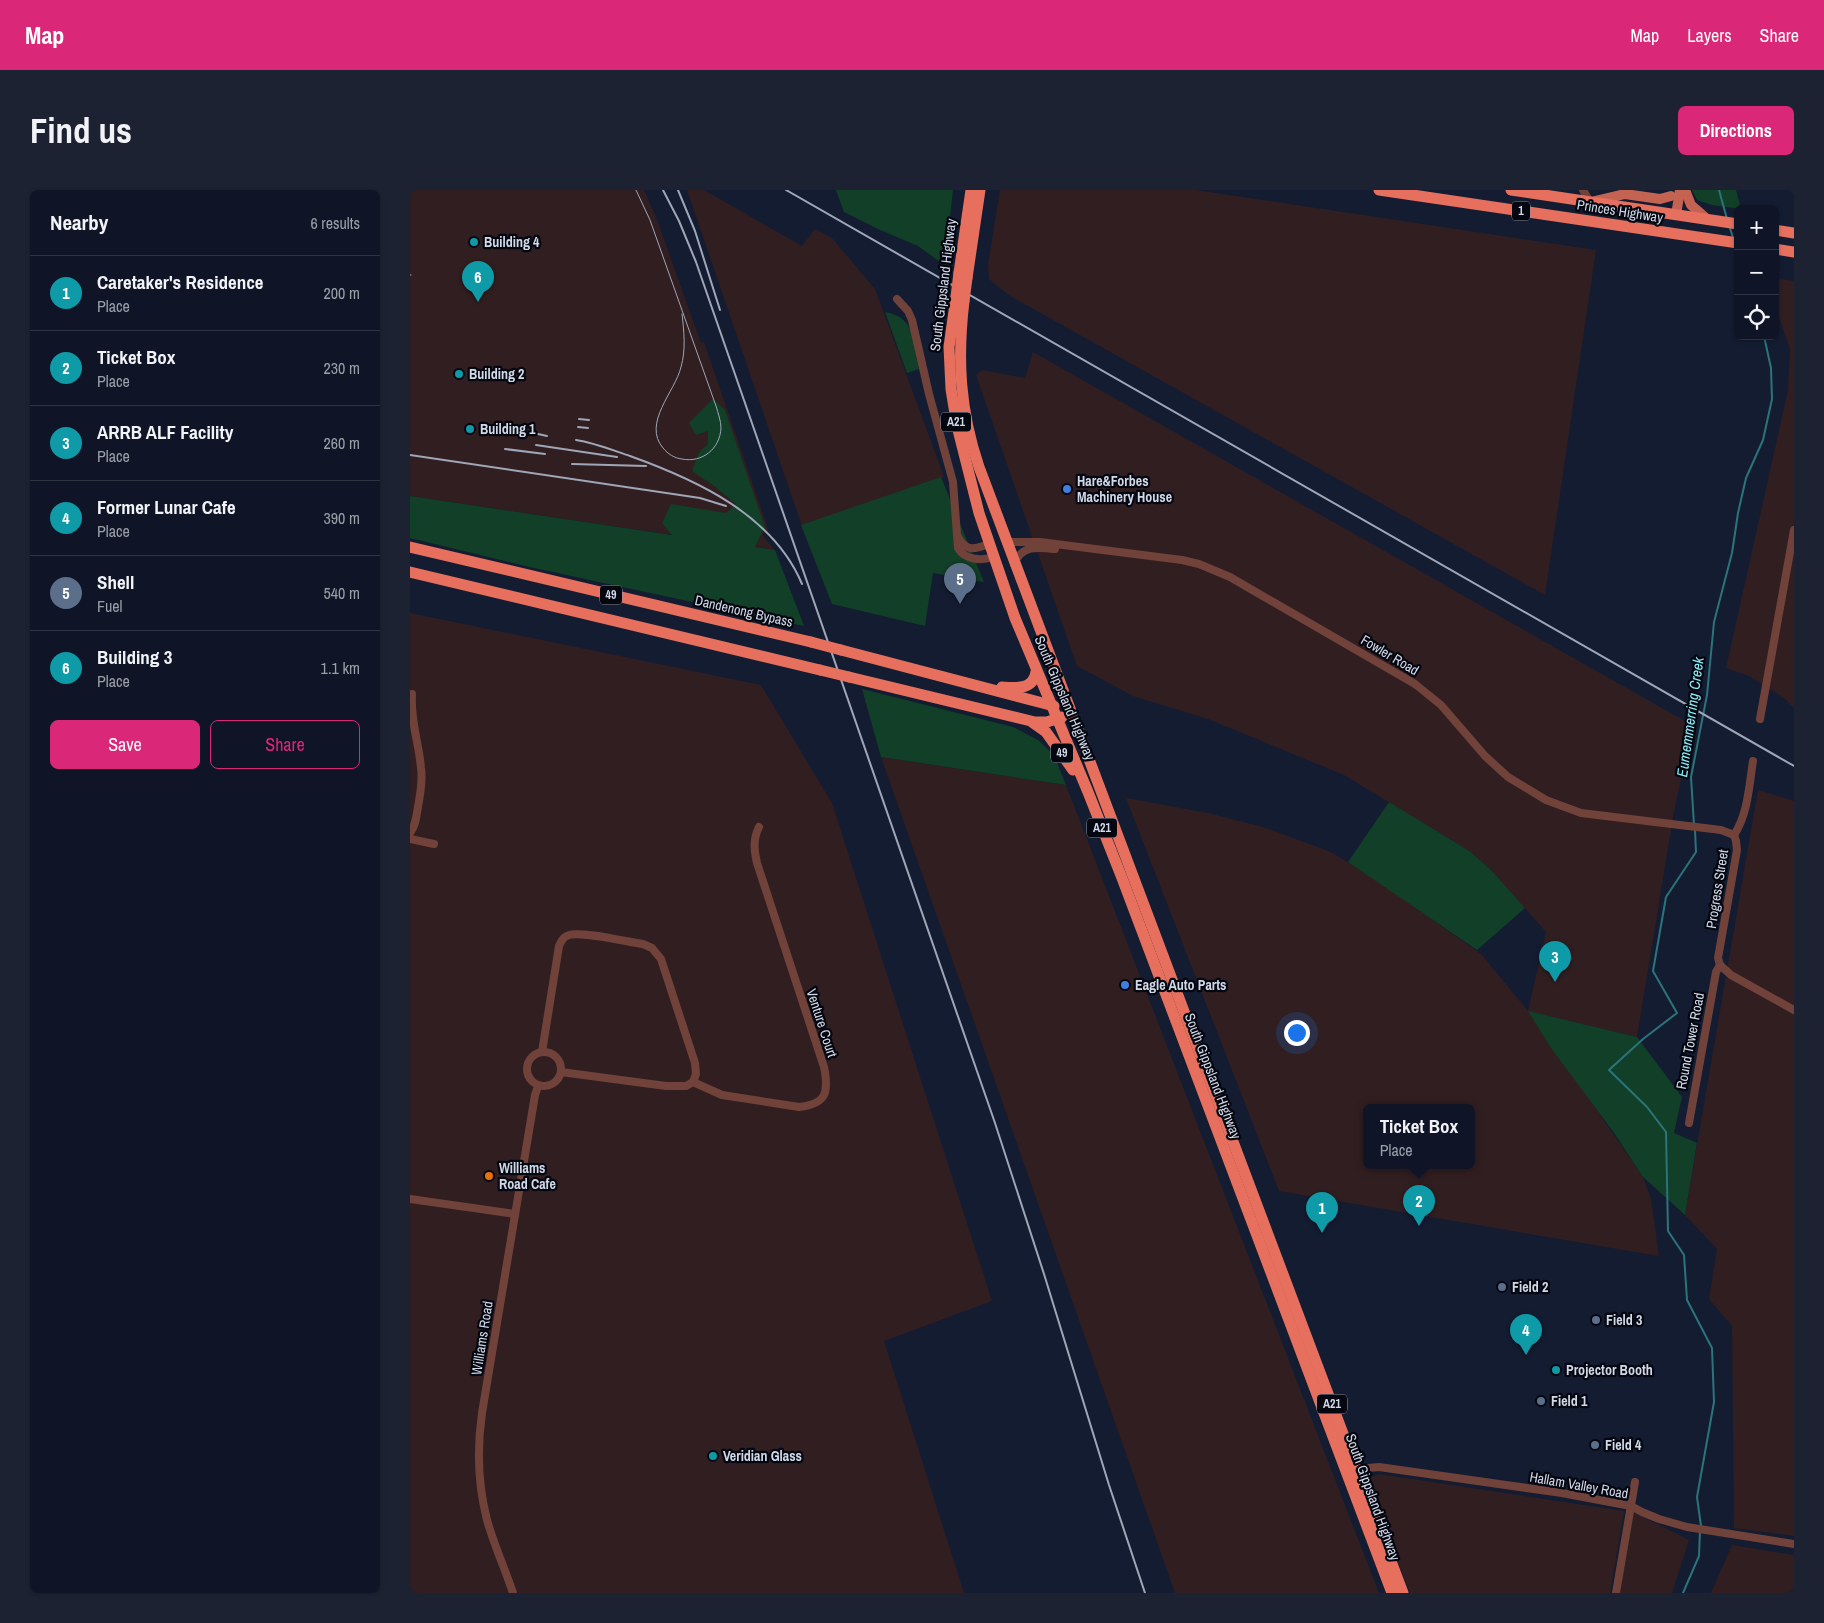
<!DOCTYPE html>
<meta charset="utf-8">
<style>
body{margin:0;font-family:"Archivo Narrow",sans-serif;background:#1d2232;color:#f1f3f6}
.controls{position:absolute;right:15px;top:15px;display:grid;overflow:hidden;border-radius:8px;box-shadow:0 1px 4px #0004}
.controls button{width:45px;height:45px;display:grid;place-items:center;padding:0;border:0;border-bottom:1px solid #2f3443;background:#0f1526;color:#f1f3f6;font:25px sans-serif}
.you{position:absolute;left:886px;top:842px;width:18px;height:18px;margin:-12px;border:4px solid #fff;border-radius:50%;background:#1a73e8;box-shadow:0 0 0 8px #1a73e833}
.badge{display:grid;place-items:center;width:32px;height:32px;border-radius:50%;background:#db2777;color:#fff;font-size:16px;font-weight:700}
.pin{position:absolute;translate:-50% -41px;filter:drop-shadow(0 1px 2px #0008)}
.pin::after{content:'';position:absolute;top:26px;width:18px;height:15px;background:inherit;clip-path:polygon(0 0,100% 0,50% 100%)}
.popup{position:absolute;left:953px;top:914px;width:112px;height:65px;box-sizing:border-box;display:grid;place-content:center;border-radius:8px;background:#0f1526;filter:drop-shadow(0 1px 4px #0005);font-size:16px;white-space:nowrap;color:#9b9fa7}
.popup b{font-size:19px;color:#f1f3f6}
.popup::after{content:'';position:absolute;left:50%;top:100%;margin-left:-10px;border:10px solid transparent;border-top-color:#0f1526}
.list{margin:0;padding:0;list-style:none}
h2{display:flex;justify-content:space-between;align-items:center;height:65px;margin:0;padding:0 20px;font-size:21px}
h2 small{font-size:16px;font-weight:400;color:#9b9fa7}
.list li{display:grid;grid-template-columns:32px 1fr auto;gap:15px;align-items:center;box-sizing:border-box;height:75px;padding:0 20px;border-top:1px solid #2f3443}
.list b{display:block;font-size:19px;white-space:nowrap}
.list p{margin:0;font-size:16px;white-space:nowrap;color:#9b9fa7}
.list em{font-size:16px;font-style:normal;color:#9b9fa7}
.actions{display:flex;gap:10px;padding:15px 20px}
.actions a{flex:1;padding:11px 0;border:1px solid #db2777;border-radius:8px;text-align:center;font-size:18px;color:#db2777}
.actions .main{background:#db2777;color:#fff}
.icon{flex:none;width:28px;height:28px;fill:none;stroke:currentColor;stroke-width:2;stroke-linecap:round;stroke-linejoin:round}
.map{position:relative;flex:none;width:1384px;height:1403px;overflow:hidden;border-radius:8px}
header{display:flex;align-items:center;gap:30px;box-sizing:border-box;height:70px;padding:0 25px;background:#db2777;color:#fff}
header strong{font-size:24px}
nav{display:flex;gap:28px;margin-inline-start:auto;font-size:18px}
.intro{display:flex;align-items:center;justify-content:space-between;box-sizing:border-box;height:120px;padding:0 30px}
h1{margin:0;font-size:35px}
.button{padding:12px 22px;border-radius:8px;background:#db2777;color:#fff;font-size:18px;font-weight:700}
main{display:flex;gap:30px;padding:0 30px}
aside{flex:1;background:#0f1526;border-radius:8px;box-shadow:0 1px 4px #0004}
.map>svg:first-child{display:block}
.industrial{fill:#311e21;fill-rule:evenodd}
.green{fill:#113f27}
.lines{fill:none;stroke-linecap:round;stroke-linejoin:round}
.stream{stroke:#2b747c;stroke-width:2}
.minor{stroke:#71423a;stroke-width:8}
.major{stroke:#c56353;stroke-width:10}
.highway{stroke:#e6705d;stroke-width:11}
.tram{stroke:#9fa6b7;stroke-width:1}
.rail{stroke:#9fa6b7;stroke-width:2}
.highway-bridge{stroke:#e6705d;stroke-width:11}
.culture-dot{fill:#0f9aa8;stroke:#050710;stroke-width:2}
.shop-dot{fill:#3f7fe0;stroke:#050710;stroke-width:2}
.food-dot{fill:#e8710a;stroke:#050710;stroke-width:2}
.service-dot{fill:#5c6f8a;stroke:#050710;stroke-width:2}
.labels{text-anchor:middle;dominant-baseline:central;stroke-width:4.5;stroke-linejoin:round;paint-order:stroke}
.shield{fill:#050710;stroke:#9499a6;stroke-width:1}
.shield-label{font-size:12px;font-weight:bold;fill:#d1d8e7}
.street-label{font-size:14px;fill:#d1d8e7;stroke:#050710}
.poi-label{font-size:14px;font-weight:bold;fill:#d1d8e7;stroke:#050710;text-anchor:start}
.water-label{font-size:15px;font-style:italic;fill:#89eef9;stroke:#050710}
</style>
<header>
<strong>Map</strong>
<nav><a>Map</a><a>Layers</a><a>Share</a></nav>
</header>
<div class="intro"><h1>Find us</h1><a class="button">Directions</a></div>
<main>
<aside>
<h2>Nearby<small>6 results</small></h2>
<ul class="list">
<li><span class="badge" style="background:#0f9aa8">1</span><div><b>Caretaker's Residence</b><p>Place</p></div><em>200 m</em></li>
<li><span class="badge" style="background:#0f9aa8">2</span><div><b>Ticket Box</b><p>Place</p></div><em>230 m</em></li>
<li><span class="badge" style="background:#0f9aa8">3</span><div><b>ARRB ALF Facility</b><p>Place</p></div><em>260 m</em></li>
<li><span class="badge" style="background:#0f9aa8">4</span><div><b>Former Lunar Cafe</b><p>Place</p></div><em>390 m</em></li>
<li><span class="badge" style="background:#5c6f8a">5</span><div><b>Shell</b><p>Fuel</p></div><em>540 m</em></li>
<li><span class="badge" style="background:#0f9aa8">6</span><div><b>Building 3</b><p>Place</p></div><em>1.1 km</em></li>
</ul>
<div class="actions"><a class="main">Save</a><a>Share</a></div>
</aside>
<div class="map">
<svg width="1384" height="1403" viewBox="0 0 1384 1403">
<rect width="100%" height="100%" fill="#141c32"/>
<g class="industrial">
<polygon points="0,0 234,0 246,27 291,153 294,152 358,339 352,345 365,360 0,306"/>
<polygon points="277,0 294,0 392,56 405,39 422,48 465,99 534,287 392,336"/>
<polygon points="590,0 786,0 1186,60 1135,405 600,106 579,89 578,75"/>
<polygon points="1365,88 1384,91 1384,518 1373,507 1339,486 1316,478 1378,200 1380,159 1365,116"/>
<path d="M 623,162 L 1282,535 L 1263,627 L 1227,847 L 1119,822 L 1233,987 L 1241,1009 L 1249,1066 L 869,1001 L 716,608 L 798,623 L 853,637 L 921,662 L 958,684 L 1071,764 L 1118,821 L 1136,742 L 1082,681 L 1061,662 L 934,585 L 798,529 L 723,506 L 667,476 L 566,185 L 572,180 L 615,188 ZM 956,917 L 1062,917 L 1062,975 L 956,975 Z"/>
<polygon points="0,423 351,495 422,613 582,1111 474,1151 554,1403 0,1403"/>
<polygon points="471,567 656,595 969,1403 765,1403"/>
<polygon points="1348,600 1384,611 1384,1346 1324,1338 1322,1136 1299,1109 1307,1059 1275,1025"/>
<polygon points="969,1284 1214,1321 1200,1403 1000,1403 958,1294 960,1288"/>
<polygon points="1223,1322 1279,1350 1262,1403 1210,1403"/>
<polygon points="1322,1355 1384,1365 1384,1403 1301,1403"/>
</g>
<g class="green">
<polygon points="426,0 543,0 539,36 540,79 508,56 468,39 434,22"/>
<polygon points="1282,0 1326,0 1331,19 1302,15 1287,10"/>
<path d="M 475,122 C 507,128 502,151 509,179 L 497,183 Z"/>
<polygon points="303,209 315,220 355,337 345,357 365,360 394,436 124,378 0,348 0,306 262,345 252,333 261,314 316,323 326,314 304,296 282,281 289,262 298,254 298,241 286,245 279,233"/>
<polygon points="531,287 574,392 523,383 515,436 422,414 391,335"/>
<polygon points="452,499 603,537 628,550 644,565 656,595 471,567"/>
<polygon points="979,612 1061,662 1082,681 1115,718 1067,760 938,672"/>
<polygon points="1118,821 1227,847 1272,907 1264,943 1287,953 1275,1025 1233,987 1204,943 1141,858"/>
</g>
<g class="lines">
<g class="stream">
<polyline points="1309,0 1317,29"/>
<polyline points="1320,38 1323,48"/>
<polyline points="1284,635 1281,587 1297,505 1304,432 1322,363 1328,323 1336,288 1353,250 1362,209 1361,178 1354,146"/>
<polyline points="1285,640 1286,662 1256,707 1243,781 1267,823 1233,849 1199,880 1237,917 1256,942 1258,1041 1274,1065 1277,1110 1302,1158 1304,1212 1287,1307 1291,1336"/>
<polyline points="1273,1403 1289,1366 1290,1341"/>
</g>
<g class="minor">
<polyline points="1173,0 1180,12"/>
<path d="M 487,109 L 498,121 L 502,130 L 519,204 L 543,292 L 548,358 C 555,370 571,371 583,367"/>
<path d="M 547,345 C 556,362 563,360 579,354"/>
<polyline points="596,352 630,352 772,370 789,374 820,387 1005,494 1031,515 1075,566 1098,587 1136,610 1171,623 1311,640 1324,645"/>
<path d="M 604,374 C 612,355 627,357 645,359"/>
<polyline points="1350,529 1384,340"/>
<path d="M 0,643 C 6,635 6,627 8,617 C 10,604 13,592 11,578 C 9,553 0,530 2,504"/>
<path d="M 1324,645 C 1338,624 1339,596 1343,571"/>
<polyline points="0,649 24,654"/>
<polyline points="1310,775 1308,768 1327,660 1326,651 1324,645"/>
<polyline points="1310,775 1321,785 1384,820"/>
<circle cx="134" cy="879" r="17"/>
<path d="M 132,862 L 149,756 C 152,750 153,747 159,745 C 172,741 218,752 233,754 L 242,758 L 251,769 L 285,873 L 286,884 L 283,892 L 276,896 L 256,896 L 151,882"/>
<path d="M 283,892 L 312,905 L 389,917 C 417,914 419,902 414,877 L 347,673 C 344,660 343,649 349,637"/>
<polyline points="1279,933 1306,782 1310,775"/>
<polyline points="0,1009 105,1024"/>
<polyline points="947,1279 969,1277 1152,1303 1221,1316 1232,1322 1249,1329 1277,1337 1384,1354"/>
<path d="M 103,1403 C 95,1379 84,1355 77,1330 C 68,1295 67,1258 72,1223 L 125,905 L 128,896"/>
<polyline points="1206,1403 1225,1292"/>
</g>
<g class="major">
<polyline points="1275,0 1281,15 1298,30"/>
<polyline points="1185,11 1215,4 1250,9 1261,6"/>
<polyline points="1266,25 1270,0"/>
</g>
<g class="highway">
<polyline points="969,0 1328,53"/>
<polyline points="1101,0 1328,34"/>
<polyline points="1365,40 1384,43"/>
<polyline points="1365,59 1384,62"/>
<polyline points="549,83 561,0"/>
<polyline points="557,88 570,0"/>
<polyline points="546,107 539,157 541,199 547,236 569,323 605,428 678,602 712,688 982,1403"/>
<path d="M 554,111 C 547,170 550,221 569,277 L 993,1403"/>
<polyline points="0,357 401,452"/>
<polyline points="0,382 410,480"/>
<polyline points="431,460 644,516"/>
<polyline points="439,487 625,532 637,532 652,527"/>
<path d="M 592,497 C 607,498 623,500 626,482"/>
<polyline points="622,532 636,542 663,580"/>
</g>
<g class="tram">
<path d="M 226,0 L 240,30 L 306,216 C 308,223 311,231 311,238 C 310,259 292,273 272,269 C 264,268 258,264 253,258 C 232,233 265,202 271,177 C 276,160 274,141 272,124"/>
<polyline points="0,85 1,85"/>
</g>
<g class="rail">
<polyline points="253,0 269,31 286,72 585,933 634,1084 699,1295 735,1403"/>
<polyline points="268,0 285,41 310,120"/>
<polyline points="376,0 1384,576"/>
<polyline points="169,229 179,230"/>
<polyline points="168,237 178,238"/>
<polyline points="128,244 137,246"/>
<path d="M 166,250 C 185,253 202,260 220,266 C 287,290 363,325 392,394"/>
<polyline points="126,255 207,267"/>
<polyline points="95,259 135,264"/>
<polyline points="0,265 290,308 316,316"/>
<polyline points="162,274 236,276"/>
</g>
<g class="highway-bridge">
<polyline points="546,107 549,83"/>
<polyline points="554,111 557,88"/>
<polyline points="401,452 431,460"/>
<polyline points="410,480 439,487"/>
</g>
</g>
<g class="culture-dot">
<circle cx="64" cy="52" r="5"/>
<circle cx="49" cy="184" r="5"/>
<circle cx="60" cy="239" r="5"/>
<circle cx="1146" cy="1180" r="5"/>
<circle cx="303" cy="1266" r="5"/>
</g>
<g class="shop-dot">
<circle cx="657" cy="299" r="5"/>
<circle cx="715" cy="795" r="5"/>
</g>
<circle class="food-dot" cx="79" cy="986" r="5"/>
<g class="service-dot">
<circle cx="1092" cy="1097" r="5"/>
<circle cx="1186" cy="1130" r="5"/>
<circle cx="1131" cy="1211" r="5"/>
<circle cx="1185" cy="1255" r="5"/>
</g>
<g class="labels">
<g class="shield">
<rect x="1102" y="11.5" width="18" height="19" rx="4"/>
<rect x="531" y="222.5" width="30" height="19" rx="4"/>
<rect x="190" y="395.5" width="22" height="19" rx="4"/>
<rect x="641" y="553.5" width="22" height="19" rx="4"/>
<rect x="677" y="628.5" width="30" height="19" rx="4"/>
<rect x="907" y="1204.5" width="30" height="19" rx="4"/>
</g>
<g class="shield-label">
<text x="1111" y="21">1</text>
<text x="546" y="232">A21</text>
<text x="201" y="405">49</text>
<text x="652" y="563">49</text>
<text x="692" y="638">A21</text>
<text x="922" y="1214">A21</text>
</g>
<g class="street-label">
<text transform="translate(1210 21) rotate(9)">Princes Highway</text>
<text transform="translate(533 95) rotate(-83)">South Gippsland Highway</text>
<text transform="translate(334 421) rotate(13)">Dandenong Bypass</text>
<text transform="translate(980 465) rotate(31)">Fowler Road</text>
<text transform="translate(655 508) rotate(67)">South Gippsland Highway</text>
<text transform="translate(1307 699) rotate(-81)">Progress Street</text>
<text transform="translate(412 833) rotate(72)">Venture Court</text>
<text transform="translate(1280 851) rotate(-79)">Round Tower Road</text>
<text transform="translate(803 886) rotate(69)">South Gippsland Highway</text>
<text transform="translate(72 1148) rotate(-81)">Williams Road</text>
<text transform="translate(1169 1295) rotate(10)">Hallam Valley Road</text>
<text transform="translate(963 1307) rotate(70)">South Gippsland Highway</text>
</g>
<g class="poi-label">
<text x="74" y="52">Building 4</text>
<text x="59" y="184">Building 2</text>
<text x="70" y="239">Building 1</text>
<text x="667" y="291">Hare&amp;Forbes<tspan x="667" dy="16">Machinery House</tspan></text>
<text x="725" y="795">Eagle Auto Parts</text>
<text x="89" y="978">Williams<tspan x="89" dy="16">Road Cafe</tspan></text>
<text x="1102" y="1097">Field 2</text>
<text x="1196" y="1130">Field 3</text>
<text x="1156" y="1180">Projector Booth</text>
<text x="1141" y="1211">Field 1</text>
<text x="1195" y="1255">Field 4</text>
<text x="313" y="1266">Veridian Glass</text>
</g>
<g class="water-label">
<text transform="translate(1280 527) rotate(-82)">Eumemmerring Creek</text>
</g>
</g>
</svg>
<div class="controls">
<button>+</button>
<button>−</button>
<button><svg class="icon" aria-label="locate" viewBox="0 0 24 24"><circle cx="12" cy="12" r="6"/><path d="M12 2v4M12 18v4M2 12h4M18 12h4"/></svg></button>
</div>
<div class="you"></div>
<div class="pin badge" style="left:912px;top:1043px;background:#0f9aa8">1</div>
<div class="pin badge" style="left:1009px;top:1036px;background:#0f9aa8">2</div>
<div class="popup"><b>Ticket Box</b>Place</div>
<div class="pin badge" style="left:1145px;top:792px;background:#0f9aa8">3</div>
<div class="pin badge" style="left:1116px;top:1165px;background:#0f9aa8">4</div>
<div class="pin badge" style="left:550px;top:414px;background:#5c6f8a">5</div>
<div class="pin badge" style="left:68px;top:112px;background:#0f9aa8">6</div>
</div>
</main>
